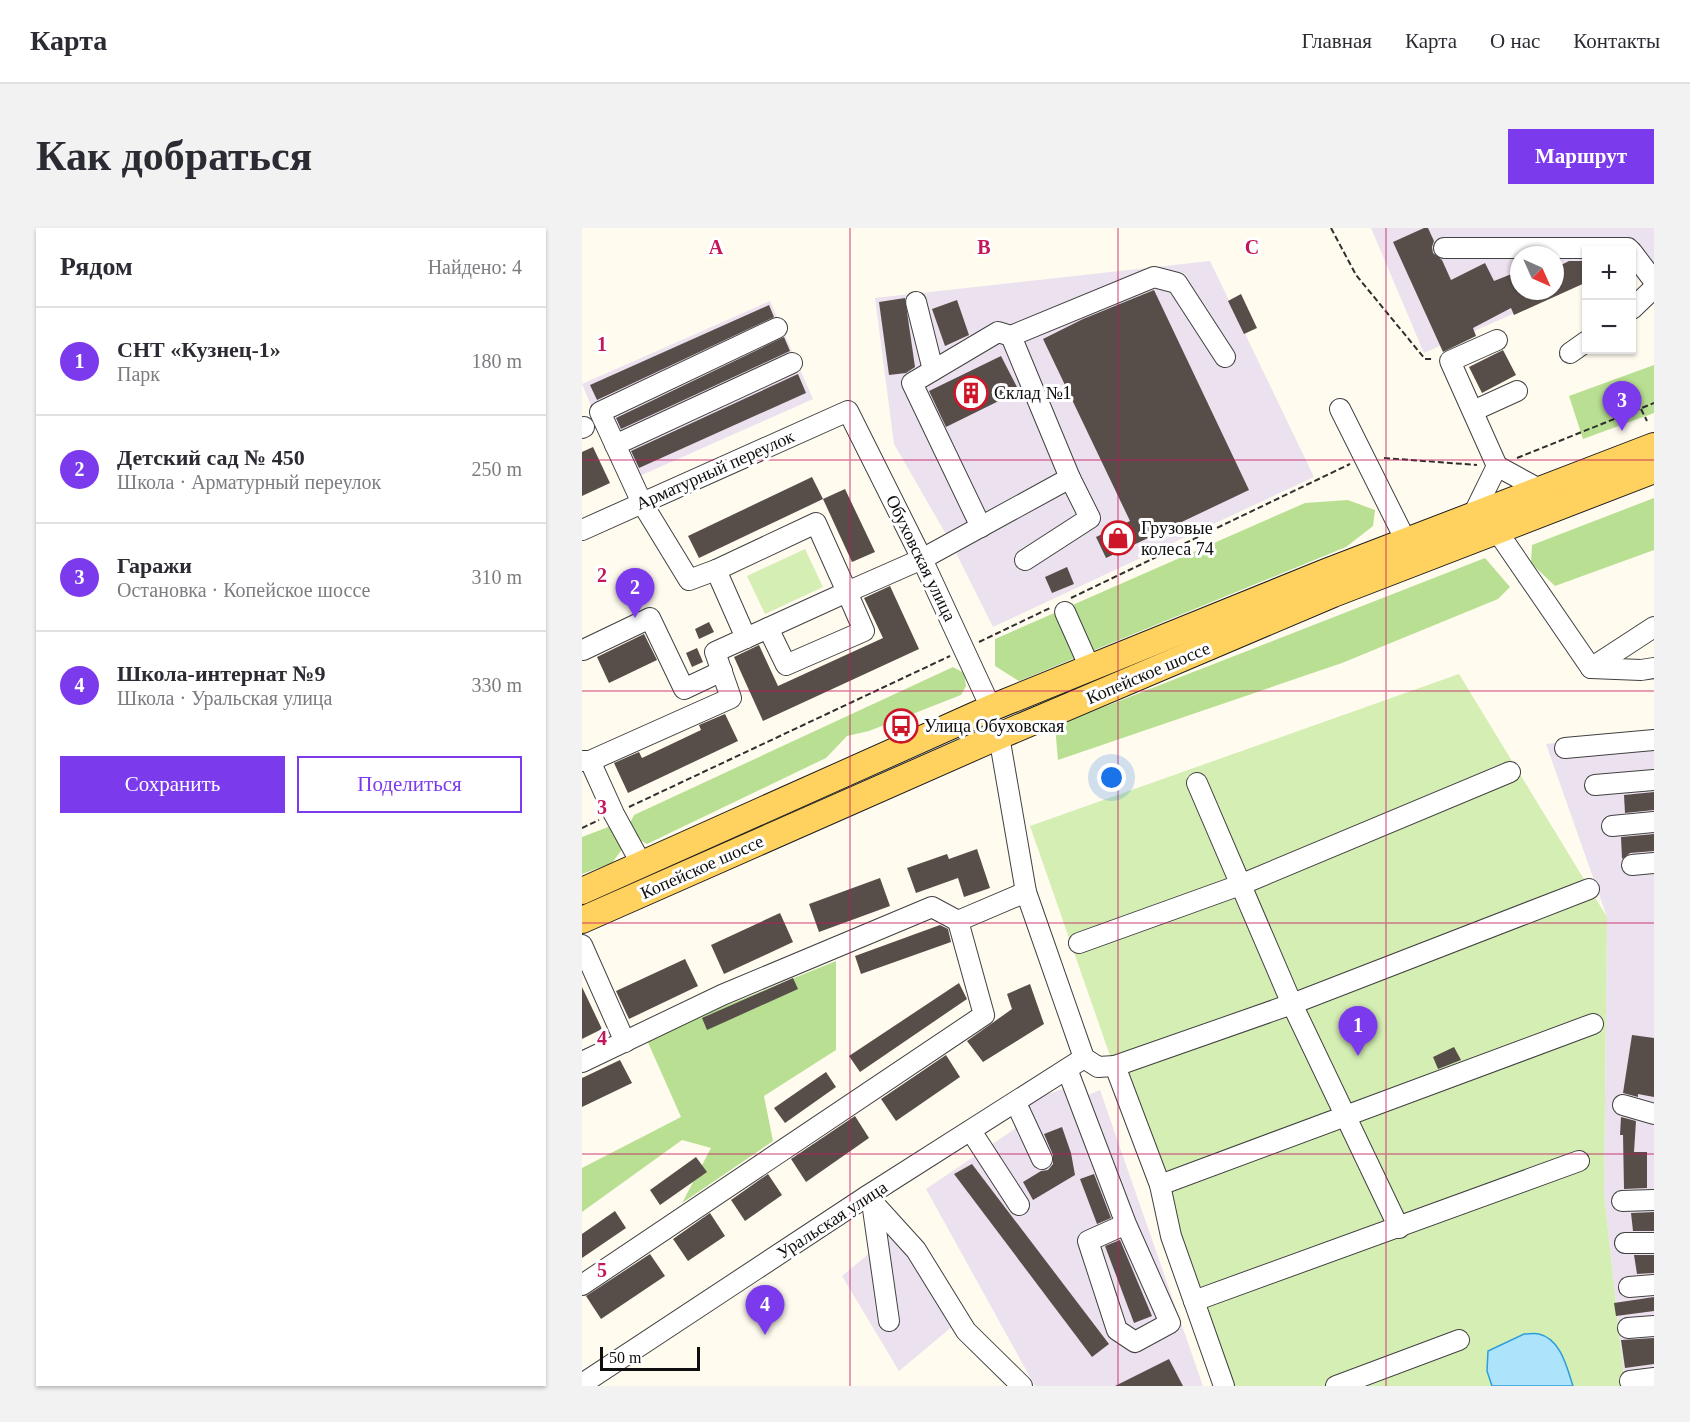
<!DOCTYPE html>
<html lang="ru">
<meta charset="utf-8">
<style>
body{margin:0;font-family:"Times New Roman",serif;background:#f2f2f3;color:#2b2b33}
.controls{position:absolute;right:18px;top:18px;display:grid;overflow:hidden;border-radius:0px;box-shadow:0 2px 4px #0004}
.controls button{width:54px;height:54px;display:grid;place-items:center;padding:0;border:0;border-bottom:2px solid #e1e1e2;background:#fff;color:#2b2b33;font:30px sans-serif}
.compass{position:absolute;left:928px;top:18px;width:54px;height:54px;border-radius:50%;background:#fff;box-shadow:0 2px 4px #0004;rotate:135deg}
.scale{position:absolute;left:18px;bottom:15px;width:100px;box-sizing:border-box;padding-left:6px;border:3px solid #0e0e0e;border-top:0;font-size:16px;line-height:21px;white-space:nowrap;color:#0e0e0e;-webkit-text-stroke:4px #fff;paint-order:stroke}
.you{position:absolute;left:530px;top:550px;width:21px;height:21px;margin:-15px;border:4px solid #fff;border-radius:50%;background:#1a73e8;box-shadow:0 0 0 9px #1a73e833}
.badge{display:grid;place-items:center;width:39px;height:39px;border-radius:50%;background:#7c3aed;color:#fff;font-size:20px;font-weight:700}
.pin{position:absolute;translate:-50% -50px;filter:drop-shadow(0 2px 3px #0008)}
.pin::after{content:'';position:absolute;top:32px;width:21px;height:18px;background:inherit;clip-path:polygon(0 0,100% 0,50% 100%)}
.list{margin:0;padding:0;list-style:none}
h2{display:flex;justify-content:space-between;align-items:center;height:78px;margin:0;padding:0 24px;font-size:26px}
h2 small{font-size:20px;font-weight:400;color:#7c7c81}
.list li{display:grid;grid-template-columns:39px 1fr auto;gap:18px;align-items:center;box-sizing:border-box;height:108px;padding:0 24px;border-top:2px solid #e1e1e2}
.list b{display:block;font-size:22px;white-space:nowrap}
.list p{margin:0;font-size:20px;white-space:nowrap;color:#7c7c81}
.list em{font-size:20px;font-style:normal;color:#7c7c81}
.actions{display:flex;gap:12px;padding:18px 24px}
.actions a{flex:1;padding:14px 0;border:2px solid #7c3aed;border-radius:0px;text-align:center;font-size:21px;color:#7c3aed}
.actions .main{background:#7c3aed;color:#fff}
.map{position:relative;flex:none;width:1072px;height:1158px;overflow:hidden;border-radius:0px}
header{display:flex;align-items:center;gap:36px;box-sizing:border-box;height:84px;padding:0 30px;background:#fff;border-bottom:2px solid #e1e1e2}
header strong{font-size:28px}
nav{display:flex;gap:33px;margin-inline-start:auto;font-size:21px}
.intro{display:flex;align-items:center;justify-content:space-between;box-sizing:border-box;height:144px;padding:0 36px}
h1{margin:0;font-size:42px}
.button{padding:15px 27px;border-radius:0px;background:#7c3aed;color:#fff;font-size:21px;font-weight:700}
main{display:flex;gap:36px;padding:0 36px}
aside{flex:1;background:#fff;border-radius:0px;box-shadow:0 2px 4px #0004}
.map>svg:first-child{display:block}
.industrial{fill:#ece1ee;fill-rule:evenodd}
.green{fill:#d5eeb4}
.forest{fill:#b9e092}
.water{fill:#aee3fc;stroke:#2d9edb;stroke-width:1.5}
.building{fill:#584e49}
.lines{fill:none;stroke-linecap:round;stroke-linejoin:round}
.minor-casing{stroke:#414141;stroke-width:22}
.major-casing{stroke:#1f1f1f;stroke-width:28}
.path{stroke:#303030;stroke-width:2;stroke-dasharray:6 3;stroke-linecap:butt}
.minor{stroke:#fff;stroke-width:20}
.major{stroke:#ffd15f;stroke-width:26}
.grid{fill:none;stroke:#c2185b;stroke-width:1.5;stroke-opacity:0.55}
.labels{text-anchor:middle;dominant-baseline:central;stroke-width:6;stroke-linejoin:round;paint-order:stroke}
.poi-label{font-size:18px;fill:#0e0e0e;stroke:#fff;text-anchor:start}
.street-label{font-size:18px;fill:#0e0e0e;stroke:#fff}
.grid-label{font-size:20px;text-anchor:middle;font-weight:bold;fill:#c2185b;stroke:#fff;stroke-width:6;stroke-linejoin:round;paint-order:stroke}
</style>
<header>
<strong>Карта</strong>
<nav><a>Главная</a><a>Карта</a><a>О нас</a><a>Контакты</a></nav>
</header>
<div class="intro"><h1>Как добраться</h1><a class="button">Маршрут</a></div>
<main>
<aside>
<h2>Рядом<small>Найдено: 4</small></h2>
<ul class="list">
<li><span class="badge">1</span><div><b>СНТ «Кузнец-1»</b><p>Парк</p></div><em>180 m</em></li>
<li><span class="badge">2</span><div><b>Детский сад № 450</b><p>Школа · Арматурный переулок</p></div><em>250 m</em></li>
<li><span class="badge">3</span><div><b>Гаражи</b><p>Остановка · Копейское шоссе</p></div><em>310 m</em></li>
<li><span class="badge">4</span><div><b>Школа-интернат №9</b><p>Школа · Уральская улица</p></div><em>330 m</em></li>
</ul>
<div class="actions"><a class="main">Сохранить</a><a>Поделиться</a></div>
</aside>
<div class="map">
<svg width="1072" height="1158" viewBox="0 0 1072 1158">
<rect width="100%" height="100%" fill="#fffbef"/>
<g class="industrial">
<path d="M 789,0 L 1072,0 L 1072,34 L 1063,39 L 1050,22 L 1005,22 L 1004,54 L 842,125 ZM 937,27 L 973,27 L 973,63 L 937,63 Z"/>
<polygon points="628,33 732,249 411,399 369,315 312,216 293,70"/>
<polygon points="188,73 231,171 42,255 0,156"/>
<polygon points="1072,505 1072,1158 1043,1158 1022,966 1025,689 964,516"/>
<polygon points="483,860 487,875 518,862 621,1158 453,1158 344,961 449,890 447,873"/>
<polygon points="311,1006 372,1097 317,1143 260,1048"/>
</g>
<g class="green">
<polygon points="223,321 241,359 183,386 165,348"/>
<polygon points="877,446 1025,689 1022,966 1043,1158 643,1158 448,598"/>
</g>
<g class="forest">
<polygon points="1072,137 1072,185 1001,211 987,168"/>
<polygon points="1072,270 1072,322 973,358 949,335 950,317"/>
<polygon points="766,272 793,282 791,298 764,319 437,453 413,438 413,411 723,275"/>
<polygon points="903,330 928,359 916,371 760,435 476,532 473,498"/>
<polygon points="371,439 382,445 384,458 379,467 287,503 265,508 244,530 65,616 52,609 47,597 52,587"/>
<polygon points="29,598 41,620 30,635 0,646 0,609"/>
<polygon points="254,733 254,822 182,868 191,913 100,975 129,920 100,912 0,984 0,940 99,889 64,810"/>
</g>
<path class="water" d="M 942,1106 C 947,1106 953,1105 957,1106 C 979,1111 985,1140 991,1158 L 910,1158 L 905,1143 L 906,1123 Z"/>
<g class="building">
<polygon points="842,0 846,0 852,13 850,19 851,25 860,32 869,52 903,35 912,53 937,43 937,63 973,63 973,40 987,33 1005,33 1005,54 932,87 929,80 891,100 894,108 861,124 811,14"/>
<polygon points="572,62 667,262 524,330 514,309 548,293 461,111 501,91"/>
<polygon points="659,66 675,100 662,106 646,73"/>
<polygon points="323,70 333,139 324,145 307,147 297,74"/>
<polygon points="375,72 387,107 363,118 350,81"/>
<polygon points="187,77 192,89 15,172 8,157"/>
<polygon points="202,109 208,123 39,201 34,190"/>
<polygon points="921,122 934,147 900,165 887,139"/>
<polygon points="419,128 437,163 364,199 347,163"/>
<polygon points="216,146 224,165 57,240 49,223"/>
<polygon points="11,219 28,255 0,268 0,224"/>
<polygon points="230,249 241,271 117,330 106,308"/>
<polygon points="263,261 293,324 270,334 241,271"/>
<polygon points="485,339 492,356 470,365 463,349"/>
<polygon points="308,358 337,421 181,493 152,429 177,417 196,458 301,410 282,370"/>
<polygon points="127,394 132,404 117,411 113,401"/>
<polygon points="62,406 75,432 27,455 15,429"/>
<polygon points="115,420 121,434 110,439 104,425"/>
<polygon points="143,486 156,513 46,565 32,535 57,524 60,530 119,502 117,497"/>
<polygon points="1072,564 1072,582 1043,585 1042,567"/>
<polygon points="1072,606 1072,623 1048,625 1040,631 1039,609"/>
<polygon points="395,621 408,660 382,669 376,650 334,665 325,640 365,626 367,631"/>
<polygon points="298,650 308,678 237,704 227,676"/>
<polygon points="198,685 211,714 142,746 129,717"/>
<polygon points="358,697 366,701 369,714 279,746 273,728"/>
<polygon points="103,731 116,758 47,791 34,763"/>
<polygon points="211,750 216,761 125,802 120,790"/>
<polygon points="377,755 385,771 278,844 267,828"/>
<polygon points="448,756 462,796 401,834 385,813 430,781 425,766"/>
<polygon points="0,759 20,801 0,811"/>
<polygon points="1050,807 1072,810 1072,869 1056,866 1056,869 1041,865"/>
<polygon points="872,819 879,832 856,841 851,829"/>
<polygon points="364,827 378,849 314,893 299,871"/>
<polygon points="38,832 50,855 0,879 0,850"/>
<polygon points="244,844 254,859 203,895 192,880"/>
<polygon points="273,888 287,910 224,954 209,931"/>
<polygon points="1039,889 1054,893 1052,924 1065,924 1065,960 1042,961 1041,907 1038,907"/>
<polygon points="480,899 489,925 493,947 451,972 441,954 459,943 466,942 471,936 471,927 462,906"/>
<polygon points="114,929 125,944 78,977 68,962"/>
<polygon points="390,936 527,1116 510,1129 372,946"/>
<polygon points="186,946 200,967 163,993 149,972"/>
<polygon points="512,946 529,990 515,996 498,951"/>
<polygon points="33,983 44,1000 0,1030 0,1006"/>
<polygon points="1072,984 1072,1003 1051,1003 1049,985"/>
<polygon points="128,985 143,1008 106,1033 91,1011"/>
<polygon points="538,1012 570,1088 552,1095 523,1018"/>
<polygon points="68,1026 83,1048 19,1091 4,1068"/>
<polygon points="1052,1027 1072,1027 1072,1045 1055,1046"/>
<polygon points="1072,1069 1072,1083 1034,1088 1032,1075"/>
<polygon points="1072,1110 1072,1136 1043,1140 1039,1112"/>
<polygon points="587,1131 601,1158 533,1158"/>
</g>
<g class="lines">
<defs>
<g id="minor">
<polyline points="862,20 1046,20 1048,22"/>
<polyline points="1050,24 1072,53"/>
<polyline points="334,74 351,142"/>
<polyline points="1050,81 1072,60"/>
<polyline points="429,108 488,250 508,290 443,332"/>
<polyline points="915,112 868,133 915,238"/>
<polyline points="988,125 1005,113"/>
<polyline points="758,181 824,313"/>
<polyline points="891,183 935,163"/>
<polyline points="0,200 2,199"/>
<polyline points="33,217 210,135"/>
<polyline points="891,287 915,238 957,261"/>
<polyline points="399,299 330,155 416,104 429,108 572,49 595,55 643,129"/>
<polyline points="0,302 266,183 340,331 409,480"/>
<polyline points="915,303 1009,440 1059,442 1072,440"/>
<polyline points="134,342 107,352 60,275 18,184 195,100"/>
<polyline points="483,384 508,440"/>
<polyline points="164,410 134,342 234,295 265,364 186,400"/>
<polyline points="1,422 68,390 102,461 140,443"/>
<polyline points="1009,440 1072,399"/>
<polyline points="417,508 444,664 502,830 516,839 533,838 578,957 589,1008 642,1158"/>
<polyline points="983,520 1072,512"/>
<polyline points="0,533 8,533 32,586 60,637"/>
<polyline points="8,533 149,470 133,424 186,400 204,437 282,403 265,364 340,331 488,250"/>
<polyline points="615,555 710,776 817,1000"/>
<polyline points="1013,557 1072,552"/>
<polyline points="1030,598 1072,594"/>
<polyline points="1050,637 1072,635"/>
<polyline points="497,715 658,657 928,544"/>
<polyline points="0,717 43,814"/>
<polyline points="0,834 140,767 350,679 376,693 444,664"/>
<polyline points="533,838 710,776 1007,661"/>
<polyline points="485,841 544,996 506,1013 535,1102 553,1114 588,1095 544,996"/>
<polyline points="434,875 460,931"/>
<polyline points="1041,877 1072,886"/>
<polyline points="389,903 437,977"/>
<polyline points="578,957 1011,796"/>
<polyline points="285,968 334,1022 384,1103 440,1158"/>
<polyline points="1040,973 1072,972"/>
<polyline points="290,974 307,1093"/>
<polyline points="1043,1015 1072,1015"/>
<polyline points="0,1057 402,787 376,693"/>
<polyline points="1047,1059 1072,1057"/>
<polyline points="612,1073 997,933"/>
<polyline points="1046,1100 1072,1098"/>
<polyline points="1048,1153 1072,1150"/>
<polyline points="0,1156 285,968 502,830"/>
<polyline points="754,1158 877,1112"/>
</g>
<g id="major">
<polyline points="0,663 409,480 744,344 1072,218"/>
<polyline points="0,692 417,508 751,366 1072,242"/>
</g>
</defs>
<use href="#minor" class="minor-casing"/>
<use href="#major" class="major-casing"/>
<g class="path">
<polyline points="749,0 774,47 843,131 852,131"/>
<polyline points="1059,181 1065,193"/>
<polyline points="802,230 895,237"/>
<polyline points="935,230 1072,175"/>
<polyline points="489,370 768,236"/>
<polyline points="397,414 468,380"/>
<polyline points="47,579 368,428"/>
<polyline points="0,600 17,592"/>
</g>
<use href="#minor" class="minor"/>
<use href="#major" class="major"/>
</g>
<path class="grid" d="M 268,0 L 268,1158M 536,0 L 536,1158M 804,0 L 804,1158M 0,232 L 1072,232M 0,463 L 1072,463M 0,695 L 1072,695M 0,926 L 1072,926"/>
<defs>
<symbol id="building-ring" viewBox="-11 -11 22 22"><circle r="9.5" fill="#fff" stroke="#cd1728" stroke-width="1.5"/><path d="M-4-6H4V6H1V3H-1V6H-4ZM-2.5-4.3h1.7v1.8h-1.7ZM.8-4.3h1.7v1.8H.8ZM-2.5-1h1.7V.8h-1.7ZM.8-1h1.7V.8H.8Z" fill="#cd1728"/></symbol>
<symbol id="shop-ring" viewBox="-11 -11 22 22"><circle r="9.5" fill="#fff" stroke="#cd1728" stroke-width="1.5"/><path d="M-5-2.5h2.3a2.7 3.5 0 0 1 5.4 0H5L5.5 6h-11ZM-1.5-2.5h3a1.5 2.3 0 0 0-3 0Z" fill="#cd1728"/></symbol>
<symbol id="bus-ring" viewBox="-11 -11 22 22"><circle r="9.5" fill="#fff" stroke="#cd1728" stroke-width="1.5"/><path d="M-5-6H5V4H4V6H2V4H-2V6H-4V4H-5ZM-3.5-4V0h7V-4ZM-3.5 1.2v1.5H-2V1.2ZM2 1.2v1.5H3.5V1.2Z" fill="#cd1728"/></symbol>
</defs>
<g fill-rule="evenodd">
<use href="#building-ring" x="370" y="146" width="38" height="38"/>
<use href="#shop-ring" x="517" y="291" width="38" height="38"/>
<use href="#bus-ring" x="300" y="479" width="38" height="38"/>
</g>
<g class="labels">
<g class="poi-label">
<text x="412" y="165">Склад №1</text>
<text x="559" y="300">Грузовые<tspan x="559" dy="21">колеса 74</tspan></text>
<text x="342" y="498">Улица Обуховская</text>
</g>
<g class="street-label">
<text transform="translate(133 242) rotate(-24)">Арматурный переулок</text>
<text transform="translate(339 330) rotate(64)">Обуховская улица</text>
<text transform="translate(566 445) rotate(-23)">Копейское шоссе</text>
<text transform="translate(120 639) rotate(-24)">Копейское шоссе</text>
<text transform="translate(250 992) rotate(-33)">Уральская улица</text>
</g>
</g>
<g class="grid-label">
<text x="134" y="26">A</text>
<text x="402" y="26">B</text>
<text x="670" y="26">C</text>
<text x="20" y="123">1</text>
<text x="20" y="354">2</text>
<text x="20" y="586">3</text>
<text x="20" y="817">4</text>
<text x="20" y="1049">5</text>
</g>
</svg>
<div class="controls">
<button>+</button>
<button>−</button>
</div>
<svg class="compass" viewBox="-18 -18 36 36"><path d="M0-13l5 13h-10z" fill="#e53935"/><path d="M0 13l5-13h-10z" fill="#7c7c81"/></svg>
<div class="scale">50 m</div>
<div class="you"></div>
<div class="pin badge" style="left:776px;top:828px">1</div>
<div class="pin badge" style="left:53px;top:390px">2</div>
<div class="pin badge" style="left:1040px;top:203px">3</div>
<div class="pin badge" style="left:183px;top:1107px">4</div>
</div>
</main>
